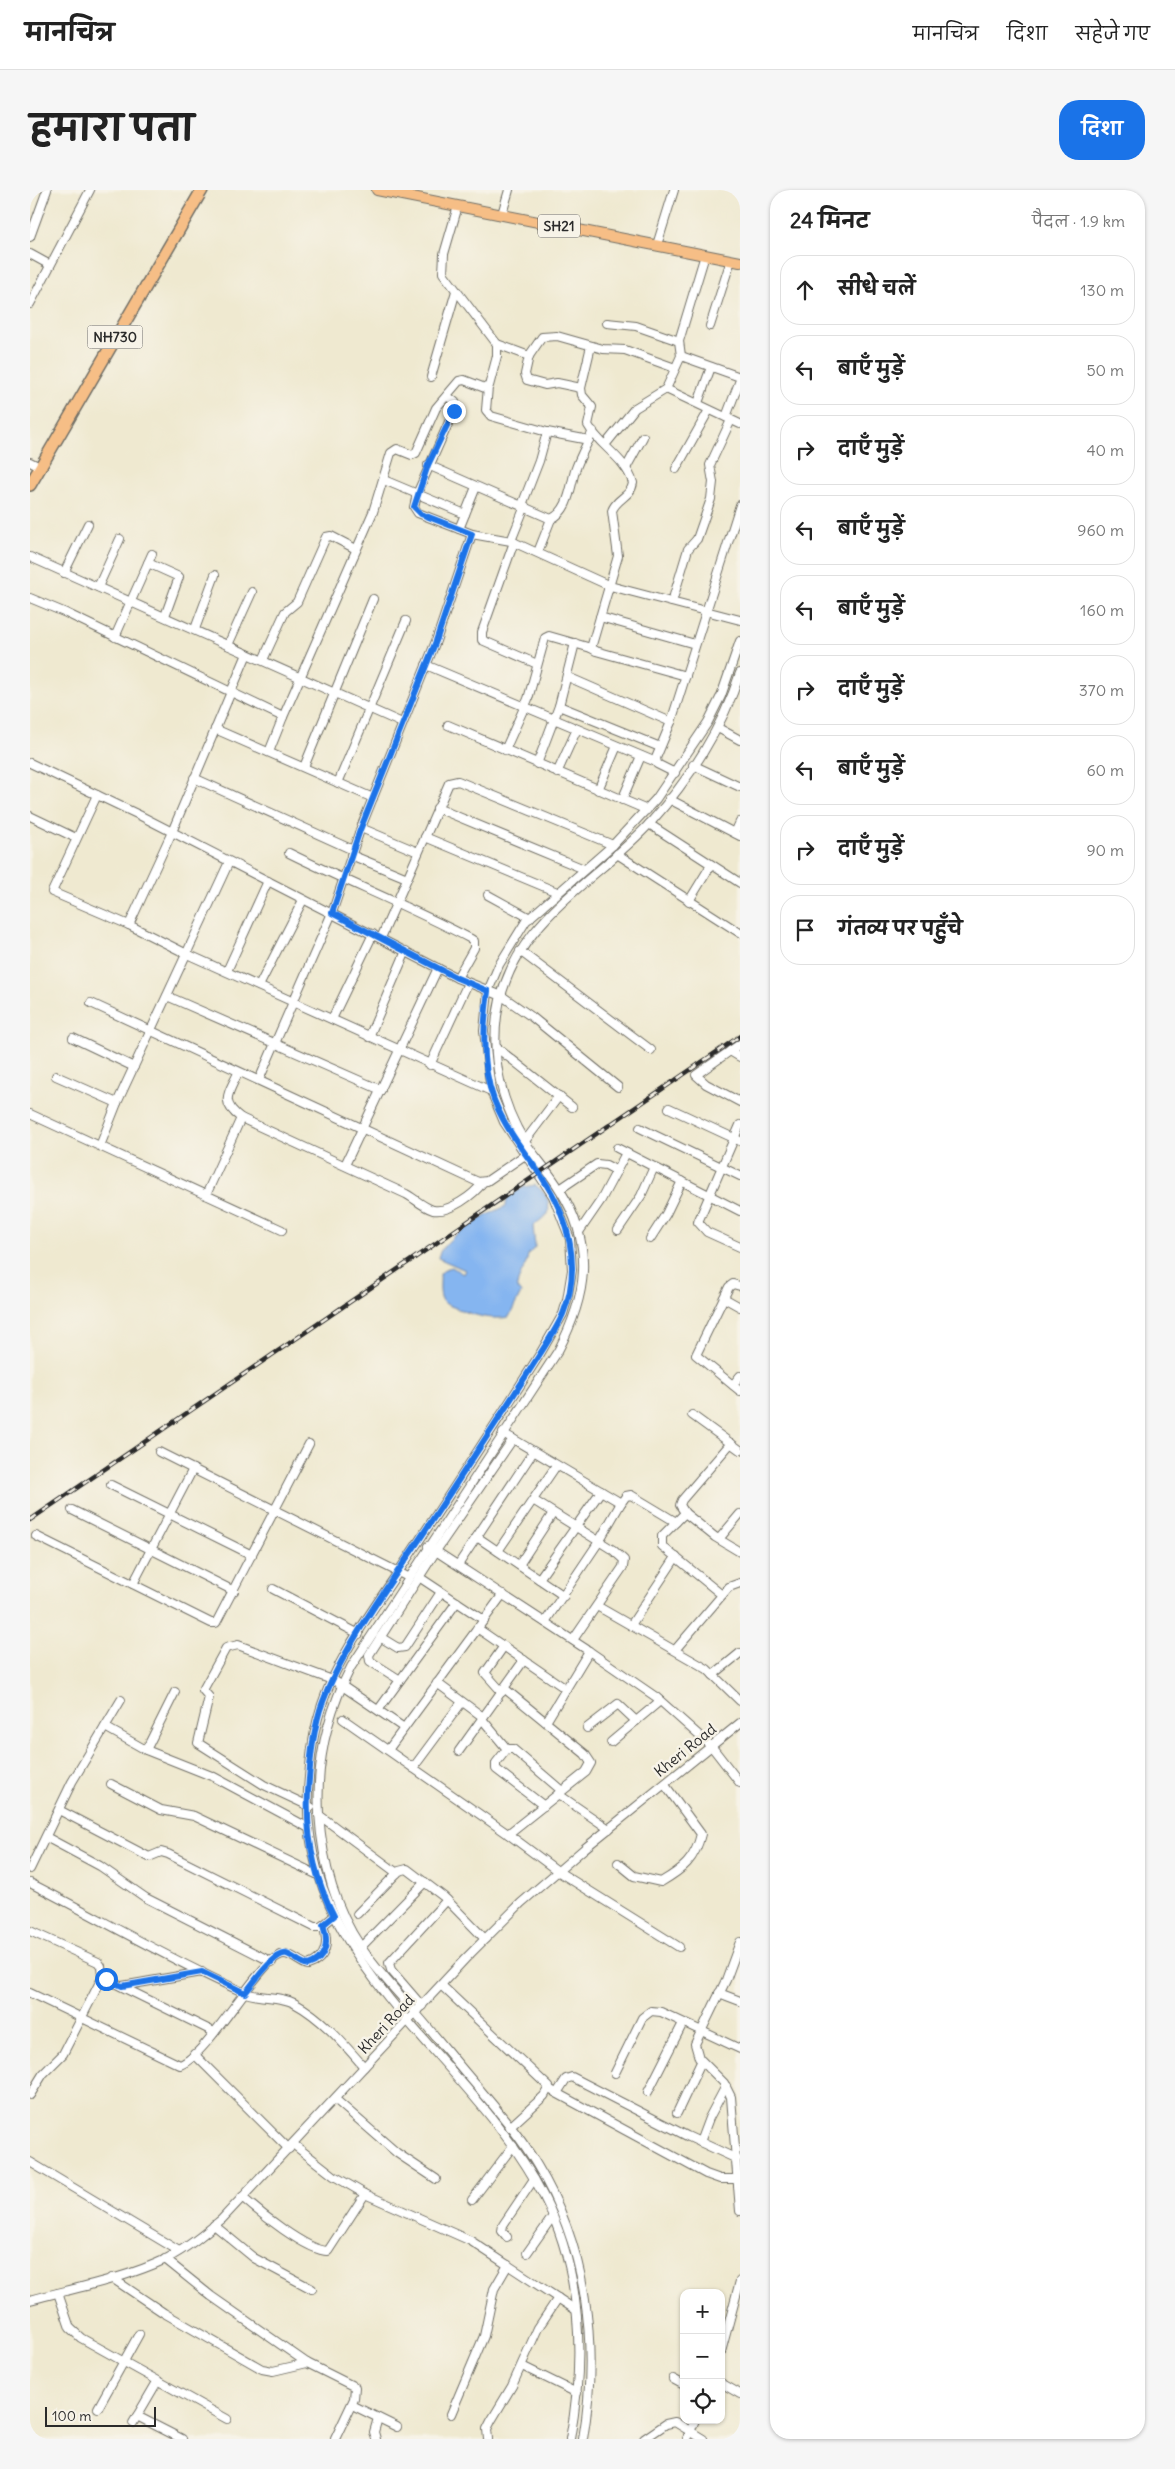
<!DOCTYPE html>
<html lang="hi">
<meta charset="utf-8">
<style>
body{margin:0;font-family:Delius,"Playpen Sans Deva",sans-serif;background:#f6f6f6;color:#222}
.controls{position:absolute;right:15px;bottom:15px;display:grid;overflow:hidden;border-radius:10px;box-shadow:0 1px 4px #0004}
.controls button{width:45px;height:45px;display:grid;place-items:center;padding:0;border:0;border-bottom:1px solid #e0e0e0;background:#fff;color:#222;font:25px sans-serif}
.scale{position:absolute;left:15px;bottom:12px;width:111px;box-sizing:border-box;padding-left:5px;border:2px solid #2b2b2b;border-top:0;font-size:14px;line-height:18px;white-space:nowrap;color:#2b2b2b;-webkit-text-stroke:4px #f7f3e8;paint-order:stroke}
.stop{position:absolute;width:15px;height:15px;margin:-11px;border:4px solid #1a73e8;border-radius:50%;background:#fff}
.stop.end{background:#1a73e8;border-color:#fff;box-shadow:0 1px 5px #0008}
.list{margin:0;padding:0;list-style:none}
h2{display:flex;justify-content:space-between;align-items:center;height:65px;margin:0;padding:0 20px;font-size:21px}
h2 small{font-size:16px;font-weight:400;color:#767676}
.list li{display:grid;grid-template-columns:32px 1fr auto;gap:15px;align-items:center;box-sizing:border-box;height:70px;margin:0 10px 10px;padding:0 10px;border:1px solid #e0e0e0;border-radius:20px}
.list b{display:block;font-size:19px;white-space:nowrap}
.list em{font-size:16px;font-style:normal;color:#767676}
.icon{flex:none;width:28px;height:28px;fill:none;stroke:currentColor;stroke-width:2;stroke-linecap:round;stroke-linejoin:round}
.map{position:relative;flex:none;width:710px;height:2249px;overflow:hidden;border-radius:20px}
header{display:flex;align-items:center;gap:30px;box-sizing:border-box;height:70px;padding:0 25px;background:#fff;border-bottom:1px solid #e0e0e0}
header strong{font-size:24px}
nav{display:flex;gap:28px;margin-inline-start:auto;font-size:18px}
.intro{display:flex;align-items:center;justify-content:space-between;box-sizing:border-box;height:120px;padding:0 30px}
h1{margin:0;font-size:35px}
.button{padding:12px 22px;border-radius:20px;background:#1a73e8;color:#fff;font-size:18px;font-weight:700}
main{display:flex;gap:30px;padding:0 30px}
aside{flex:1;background:#fff;border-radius:20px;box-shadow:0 1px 4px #0004}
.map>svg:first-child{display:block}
.water{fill:#85b5f0;stroke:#58708e}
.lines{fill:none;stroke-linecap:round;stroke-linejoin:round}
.minor-casing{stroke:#706e65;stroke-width:10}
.major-casing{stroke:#706e65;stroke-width:12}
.highway-casing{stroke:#706e65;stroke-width:14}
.minor{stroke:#fff;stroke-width:8}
.major{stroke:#f6be86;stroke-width:10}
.highway{stroke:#f6be86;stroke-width:11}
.rail-casing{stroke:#2b2b2b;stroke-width:4.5}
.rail{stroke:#f7f3e8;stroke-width:2.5;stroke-dasharray:8;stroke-linecap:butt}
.route{stroke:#1a73e8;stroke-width:6}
.labels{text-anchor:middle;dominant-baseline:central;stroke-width:5;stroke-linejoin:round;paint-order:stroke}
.shield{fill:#f7f3e8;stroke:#686764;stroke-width:1}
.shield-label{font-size:14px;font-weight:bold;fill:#2b2b2b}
.street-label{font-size:15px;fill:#2b2b2b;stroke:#f7f3e8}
</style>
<header>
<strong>मानचित्र</strong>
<nav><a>मानचित्र</a><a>दिशा</a><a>सहेजे गए</a></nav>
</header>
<div class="intro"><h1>हमारा पता</h1><a class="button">दिशा</a></div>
<main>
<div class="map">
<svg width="710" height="2249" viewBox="0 0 710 2249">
<rect width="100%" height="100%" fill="#f7f3e8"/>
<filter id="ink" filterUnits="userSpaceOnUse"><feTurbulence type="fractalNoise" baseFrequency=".02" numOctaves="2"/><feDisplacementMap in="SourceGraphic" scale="10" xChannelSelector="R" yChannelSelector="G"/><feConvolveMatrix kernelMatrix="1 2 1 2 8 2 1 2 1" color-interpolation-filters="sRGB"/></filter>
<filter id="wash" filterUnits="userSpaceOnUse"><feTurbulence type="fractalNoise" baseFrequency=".0096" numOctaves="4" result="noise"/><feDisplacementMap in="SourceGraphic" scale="20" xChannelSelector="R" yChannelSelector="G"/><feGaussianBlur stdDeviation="1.12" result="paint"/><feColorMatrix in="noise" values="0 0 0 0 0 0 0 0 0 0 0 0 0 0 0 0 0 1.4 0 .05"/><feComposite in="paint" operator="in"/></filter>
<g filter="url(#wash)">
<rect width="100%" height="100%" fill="#efe9d0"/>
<path class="water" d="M 505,995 C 517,1003 520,1011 518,1024 L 503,1036 L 505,1057 L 498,1065 C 496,1079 489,1082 487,1097 L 491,1103 L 479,1127 C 457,1131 437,1123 416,1114 C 407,1107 411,1094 410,1084 L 415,1079 L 422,1077 L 433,1084 L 435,1080 L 408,1068 C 411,1048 458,1024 476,1016 L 477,1007 L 494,997 Z"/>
</g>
<g filter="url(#ink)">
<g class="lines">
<defs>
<g id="minor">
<polyline points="472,24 479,0"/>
<polyline points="0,47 17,0"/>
<polyline points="627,55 644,0"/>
<polyline points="0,64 20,75"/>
<polyline points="0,114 60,0"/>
<polyline points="577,133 606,136 649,151"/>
<polyline points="680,136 701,70"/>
<polyline points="467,154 499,166 512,147 527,146 573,159 595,160 645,178"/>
<path d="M 561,156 L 551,198 L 552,205 L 562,217 L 558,235 C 570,257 595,267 603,293 C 601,307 586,308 582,321 L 588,366 L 561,458 L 566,461 L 656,486"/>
<polyline points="499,166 495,184 497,190 515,195 527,193 551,198"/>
<polyline points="651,166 710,187"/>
<polyline points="401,187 426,101"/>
<polyline points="458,197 456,220 461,226 517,242 559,250"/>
<polyline points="636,199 710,234"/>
<polyline points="417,206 425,212 426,216 387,304 384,317 388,323 442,344 481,351 580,396 710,430"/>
<polyline points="668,213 681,177"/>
<polyline points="696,227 710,190"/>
<polyline points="575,255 605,218 636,199 651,166 649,151 675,65"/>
<polyline points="0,272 10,277"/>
<path d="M 398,275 L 521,329 C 539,321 540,298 545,281 C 549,268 557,254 563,241"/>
<polyline points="596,278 613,247"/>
<polyline points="646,279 679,220"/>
<polyline points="354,290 435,324"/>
<polyline points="492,315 509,271 517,242"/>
<polyline points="429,339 446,297"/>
<polyline points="481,351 495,316"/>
<polyline points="484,352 452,442 452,450 507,474"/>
<polyline points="508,362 521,329"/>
<polyline points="0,367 372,533"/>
<polyline points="118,373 149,387 135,426"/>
<polyline points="34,383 58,334"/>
<polyline points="68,397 90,349"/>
<polyline points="0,408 36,423 253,527 239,562"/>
<polyline points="642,412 658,359 667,349 681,309 683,292 680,275 701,230"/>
<polyline points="570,427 665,454"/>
<polyline points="165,439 185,385"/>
<polyline points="85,447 122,364"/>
<polyline points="198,455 222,402"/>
<polyline points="233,470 255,422 267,412 296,347 301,346 326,359"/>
<polyline points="396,475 626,572"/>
<polyline points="538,487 641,532"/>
<polyline points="529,516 630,557"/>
<polyline points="253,527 343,322 361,263 367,259 382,265 386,263 406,218 429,191 434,190 455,198 459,196 467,166 467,154 413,83 414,64 428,16"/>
<polyline points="418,535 617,620"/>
<polyline points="688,538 710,550"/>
<polyline points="185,539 343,608"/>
<polyline points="475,560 498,509 515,448 519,446 561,458"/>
<polyline points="0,573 109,625 427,788 472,806 502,827 588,897"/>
<polyline points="507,574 529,516 545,453"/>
<polyline points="663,575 710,597"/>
<polyline points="274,577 343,409"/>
<polyline points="527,583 547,539"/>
<polyline points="645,583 627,574 626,568 641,532 710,315"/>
<polyline points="164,588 323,660"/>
<polyline points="308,593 376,431"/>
<polyline points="568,600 587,556"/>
<polyline points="67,605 22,702 99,735 142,642 217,464"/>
<polyline points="639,609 710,646"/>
<polyline points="592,610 611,566"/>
<polyline points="407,618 554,679"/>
<polyline points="0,626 46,648"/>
<polyline points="619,634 710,693"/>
<polyline points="331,638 388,662"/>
<polyline points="705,643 710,632"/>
<polyline points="395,647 527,702"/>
<path d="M 259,663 C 319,693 381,717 441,749 L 444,751 L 444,758 L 427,788"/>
<polyline points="587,664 710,743"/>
<polyline points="321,665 377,688"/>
<polyline points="458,705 500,728"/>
<polyline points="659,711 681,675"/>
<polyline points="99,735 157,764 461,901"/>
<polyline points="351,748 419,593 428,591 583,655"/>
<polyline points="490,761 621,860"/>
<polyline points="197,781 238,691"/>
<polyline points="229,796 273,710"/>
<polyline points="137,806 351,900"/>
<polyline points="61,813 448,992 457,991 495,965"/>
<polyline points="302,829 343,744"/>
<polyline points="339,847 376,761"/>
<polyline points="43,848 104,877"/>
<polyline points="710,854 666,885 676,894 710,912"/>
<polyline points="466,857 542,917"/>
<polyline points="700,861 710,867"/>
<polyline points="400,875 438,793"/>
<path d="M 208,883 C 199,903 189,912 211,928 L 376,1004 C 384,1008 393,1017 403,1020 C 419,1023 444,1005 453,992"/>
<polyline points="26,886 87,913"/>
<polyline points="229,890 302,723 330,640 406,451 442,344"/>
<polyline points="639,918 710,951"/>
<polyline points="0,924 252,1040"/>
<polyline points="710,935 668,1032 677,1042 710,1057"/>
<polyline points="610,938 710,986"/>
<polyline points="495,951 529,906"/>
<polyline points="70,956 87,913 199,672"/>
<polyline points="587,958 710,1021"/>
<polyline points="315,975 408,778"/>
<polyline points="530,999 567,974 576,975 587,981"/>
<polyline points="176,1005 211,928"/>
<polyline points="588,1040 611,1006 624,977"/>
<polyline points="549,1042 571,1010 596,963"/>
<polyline points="620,1049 636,1024 652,991"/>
<polyline points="710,1096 703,1094 699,1097 666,1165 710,1201"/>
<polyline points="694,1108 710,1117"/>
<polyline points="703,1195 710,1186"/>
<polyline points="662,1225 710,1260"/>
<polyline points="473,1243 591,1313 596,1306 601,1305 646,1332 655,1323 685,1347 710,1362"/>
<polyline points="129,1262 378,1387"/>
<polyline points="81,1295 222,1365"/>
<polyline points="503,1310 583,1360 594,1370 593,1377 543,1450"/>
<polyline points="42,1320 204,1401"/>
<polyline points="655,1323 650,1315 652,1310 701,1253"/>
<polyline points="646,1332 632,1346 632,1356 692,1405"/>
<polyline points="6,1346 181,1433 186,1433 279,1254"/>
<polyline points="447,1347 534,1406"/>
<polyline points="689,1349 710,1324"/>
<polyline points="398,1356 559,1461 626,1507 682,1557 710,1593"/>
<polyline points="468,1361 526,1276"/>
<polyline points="428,1375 503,1262"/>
<polyline points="489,1375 523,1323"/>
<polyline points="389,1387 454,1430"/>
<polyline points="509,1389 571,1301"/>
<polyline points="103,1394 163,1279"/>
<polyline points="243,1399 329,1444"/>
<polyline points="567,1416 677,1479 710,1511"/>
<polyline points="515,1432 568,1353 591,1313"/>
<polyline points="601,1435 646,1367"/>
<polyline points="447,1438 536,1499"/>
<polyline points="350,1447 368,1458 375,1457 411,1402"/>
<polyline points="645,1460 699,1397 710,1393"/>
<polyline points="683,1485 710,1463"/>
<polyline points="370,1490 340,1471 339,1465 406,1361 483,1249"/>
<polyline points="407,1493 453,1527"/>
<polyline points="474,1498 555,1564 561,1573 556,1582 478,1644"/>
<polyline points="472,1502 455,1483 474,1456"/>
<polyline points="349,1519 427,1412"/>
<polyline points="313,1529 478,1644 529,1682 649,1757"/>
<polyline points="452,1529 477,1559"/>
<polyline points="516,1532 559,1461"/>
<polyline points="75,1537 116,1560 184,1587 279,1638"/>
<polyline points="557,1538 588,1514 606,1531"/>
<polyline points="581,1552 630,1511"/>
<polyline points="116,1560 145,1502"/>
<polyline points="358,1560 473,1404"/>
<polyline points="429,1561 494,1470"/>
<polyline points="383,1578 432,1512"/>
<polyline points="81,1594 131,1620 164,1626 288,1685"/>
<polyline points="528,1604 579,1639"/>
<polyline points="514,1616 466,1579 466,1573 477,1559 483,1559 532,1601"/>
<polyline points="281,1617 234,1595 168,1553 179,1507 173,1500 196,1458 208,1455 305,1491 374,1538"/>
<polyline points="29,1620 119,1667 131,1662 138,1664 284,1737 291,1737 304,1726"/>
<polyline points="289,1625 367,1683"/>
<polyline points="16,1647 70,1676 116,1708 242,1772"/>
<path d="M 588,1673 L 604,1686 L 631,1692 C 653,1679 665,1670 671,1644 L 635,1595"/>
<polyline points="0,1679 42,1592 91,1510"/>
<path d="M 0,1693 C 71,1729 140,1770 213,1802 C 229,1809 248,1805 264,1813 C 292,1828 314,1854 334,1877"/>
<polyline points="327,1724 369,1681 377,1679 414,1707 455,1749"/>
<polyline points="0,1741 68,1772 71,1776 72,1785 76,1789 184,1842"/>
<polyline points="710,1752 696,1790 665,1854 669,1868 694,1893 701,1907 710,2021"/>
<polyline points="331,1757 395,1692"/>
<polyline points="411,1795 519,1897 514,1906 480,1937"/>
<polyline points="92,1796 172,1782"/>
<path d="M 0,1803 L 150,1875 C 180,1864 232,1764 254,1764 C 262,1764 270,1773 278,1775 C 297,1769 299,1752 293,1735"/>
<polyline points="689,1803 710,1811"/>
<polyline points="392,1816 361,1780 359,1773 417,1710"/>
<polyline points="164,1864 259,1959"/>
<polyline points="585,1883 612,1828 621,1821 631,1822 710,1859"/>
<polyline points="519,1899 676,1984 690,1989 709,1989"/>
<polyline points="618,1902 653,1833"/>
<polyline points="527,1903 536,1889 542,1887 657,1946 707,1969"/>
<polyline points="0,1905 13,1884 33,1864 73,1786"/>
<polyline points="305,1909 367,1963 406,1989"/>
<polyline points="647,1923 671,1872"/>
<polyline points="670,1952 679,1928 696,1896"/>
<polyline points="263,1954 304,1986 335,2004 441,2051 546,2120"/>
<polyline points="0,1972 149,2061"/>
<path d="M 212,2007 C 229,2022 277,2061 298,2061 L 335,2004"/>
<polyline points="442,2010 483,1956"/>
<polyline points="184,2035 224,2068 282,2099"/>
<polyline points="477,2047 472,2041 473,2035 504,1989"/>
<polyline points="497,2063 523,2026"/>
<polyline points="135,2069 181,2106 277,2173 325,2197 324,2209 305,2249"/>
<polyline points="82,2088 134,2123 232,2179 243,2181 277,2173"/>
<polyline points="28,2103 40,2138 51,2148 197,2229"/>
<path d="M 0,2110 C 45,2098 94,2089 136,2069 C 157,2058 174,2044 192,2029 L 435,1769 L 491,1713 L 555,1658 L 710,1533"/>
<polyline points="691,2162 710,2091"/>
<polyline points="492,2176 547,2203"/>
<polyline points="643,2189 654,2195"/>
<polyline points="691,2193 710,2204"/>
<polyline points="322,2215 367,2237"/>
<polyline points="68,2218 109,2144"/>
<polyline points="421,2224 454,2146 464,2099 478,2075"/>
<polyline points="107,2226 152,2249"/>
<polyline points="103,2233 127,2192"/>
<polyline points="346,2249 344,2242 348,2228"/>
<polyline points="458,2249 457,2239 461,2231 482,2196 508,2138 528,2108"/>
<path d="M 540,2249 C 555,2169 552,2081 514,2007 C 442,1865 270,1778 278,1600 C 280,1573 282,1547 290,1521 C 306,1467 348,1413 379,1366 C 423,1299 467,1232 510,1164 L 533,1124 L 537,1110 L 542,1080 L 540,1049 L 523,1006 L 474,932 L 461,901 L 454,841 L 458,801 L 469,775 L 496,731 L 583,655 L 626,609 L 678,532 L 691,506 L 710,451"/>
<path d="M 553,2249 C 569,2155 557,2057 507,1975 C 490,1946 468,1921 447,1896 C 425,1871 405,1845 383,1820 C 365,1799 346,1780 331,1757 C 304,1717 292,1670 289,1623 C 286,1571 297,1524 321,1477 L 528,1161 C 557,1106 565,1056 530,1000 C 520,983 506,968 495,952 C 472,915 461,869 467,826 C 480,732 563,695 621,632 C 659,590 693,537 710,483"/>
<polyline points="614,2249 636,2234 645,2232 673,2249"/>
<polyline points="657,2249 665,2230"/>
</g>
<polyline id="major" points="347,0 710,72"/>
<polyline id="highway" points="0,295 172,0"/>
</defs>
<use href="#minor" class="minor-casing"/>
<use href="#major" class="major-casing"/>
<use href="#highway" class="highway-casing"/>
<use href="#minor" class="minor"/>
<use href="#major" class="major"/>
<use href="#highway" class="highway"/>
<defs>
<polyline id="rail" points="0,1330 710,846"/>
</defs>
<use href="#rail" class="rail-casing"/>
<use href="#rail" class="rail"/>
</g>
</g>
<g class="lines" filter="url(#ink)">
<path class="route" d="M 76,1789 L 92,1796 L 172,1782 L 215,1803 C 222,1795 246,1760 257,1764 C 265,1767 269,1773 278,1775 C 297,1769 299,1752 293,1735 L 304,1726 C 284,1688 276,1645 278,1602 C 280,1574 282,1547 290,1520 C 310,1460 362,1391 397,1338 C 435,1280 473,1222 510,1164 C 518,1151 527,1138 533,1124 C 552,1077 539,1028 512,987 C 494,962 475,938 464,910 C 451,876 453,836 458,801 L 427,788 L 302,723 L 330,640 L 406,451 L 442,344 L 391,324 L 384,317 L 398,275 L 424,221"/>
</g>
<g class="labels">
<g class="shield">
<rect x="508" y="24.5" width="42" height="23" rx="4"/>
<rect x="57.5" y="135.5" width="55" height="23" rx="4"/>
</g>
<g class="shield-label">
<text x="529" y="36">SH21</text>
<text x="85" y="147">NH730</text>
</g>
<g class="street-label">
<text transform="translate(655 1560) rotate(-39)">Kheri Road</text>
<text transform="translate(356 1834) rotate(-47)">Kheri Road</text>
</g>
</g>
</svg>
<div class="controls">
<button>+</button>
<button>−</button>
<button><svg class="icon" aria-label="locate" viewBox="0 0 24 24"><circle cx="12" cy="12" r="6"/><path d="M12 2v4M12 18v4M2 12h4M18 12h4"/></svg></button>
</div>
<div class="scale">100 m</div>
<div class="stop" style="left:76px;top:1789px"></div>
<div class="stop end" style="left:424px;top:221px"></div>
</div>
<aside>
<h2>24 मिनट<small>पैदल · 1.9 km</small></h2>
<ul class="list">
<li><svg class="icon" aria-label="ahead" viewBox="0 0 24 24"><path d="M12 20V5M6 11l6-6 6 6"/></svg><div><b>सीधे चलें</b></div><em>130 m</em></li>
<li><svg class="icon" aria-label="left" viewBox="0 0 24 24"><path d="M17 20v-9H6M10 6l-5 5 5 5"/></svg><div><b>बाएँ मुड़ें</b></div><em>50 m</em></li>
<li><svg class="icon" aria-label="right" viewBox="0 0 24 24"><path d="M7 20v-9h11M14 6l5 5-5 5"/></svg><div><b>दाएँ मुड़ें</b></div><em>40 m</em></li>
<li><svg class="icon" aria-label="left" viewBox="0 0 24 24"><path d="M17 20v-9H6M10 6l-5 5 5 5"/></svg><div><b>बाएँ मुड़ें</b></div><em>960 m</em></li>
<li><svg class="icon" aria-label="left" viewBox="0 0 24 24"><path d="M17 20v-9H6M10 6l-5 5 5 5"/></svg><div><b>बाएँ मुड़ें</b></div><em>160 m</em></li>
<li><svg class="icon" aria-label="right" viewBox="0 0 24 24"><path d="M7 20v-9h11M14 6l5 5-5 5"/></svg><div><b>दाएँ मुड़ें</b></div><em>370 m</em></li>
<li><svg class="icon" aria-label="left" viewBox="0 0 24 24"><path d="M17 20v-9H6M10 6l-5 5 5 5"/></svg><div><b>बाएँ मुड़ें</b></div><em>60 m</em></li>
<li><svg class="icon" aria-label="right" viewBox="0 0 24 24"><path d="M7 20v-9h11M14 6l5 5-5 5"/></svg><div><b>दाएँ मुड़ें</b></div><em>90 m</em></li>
<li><svg class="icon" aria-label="arrive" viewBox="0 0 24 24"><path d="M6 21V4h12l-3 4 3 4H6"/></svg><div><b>गंतव्य पर पहुँचे</b></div></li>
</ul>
</aside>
</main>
